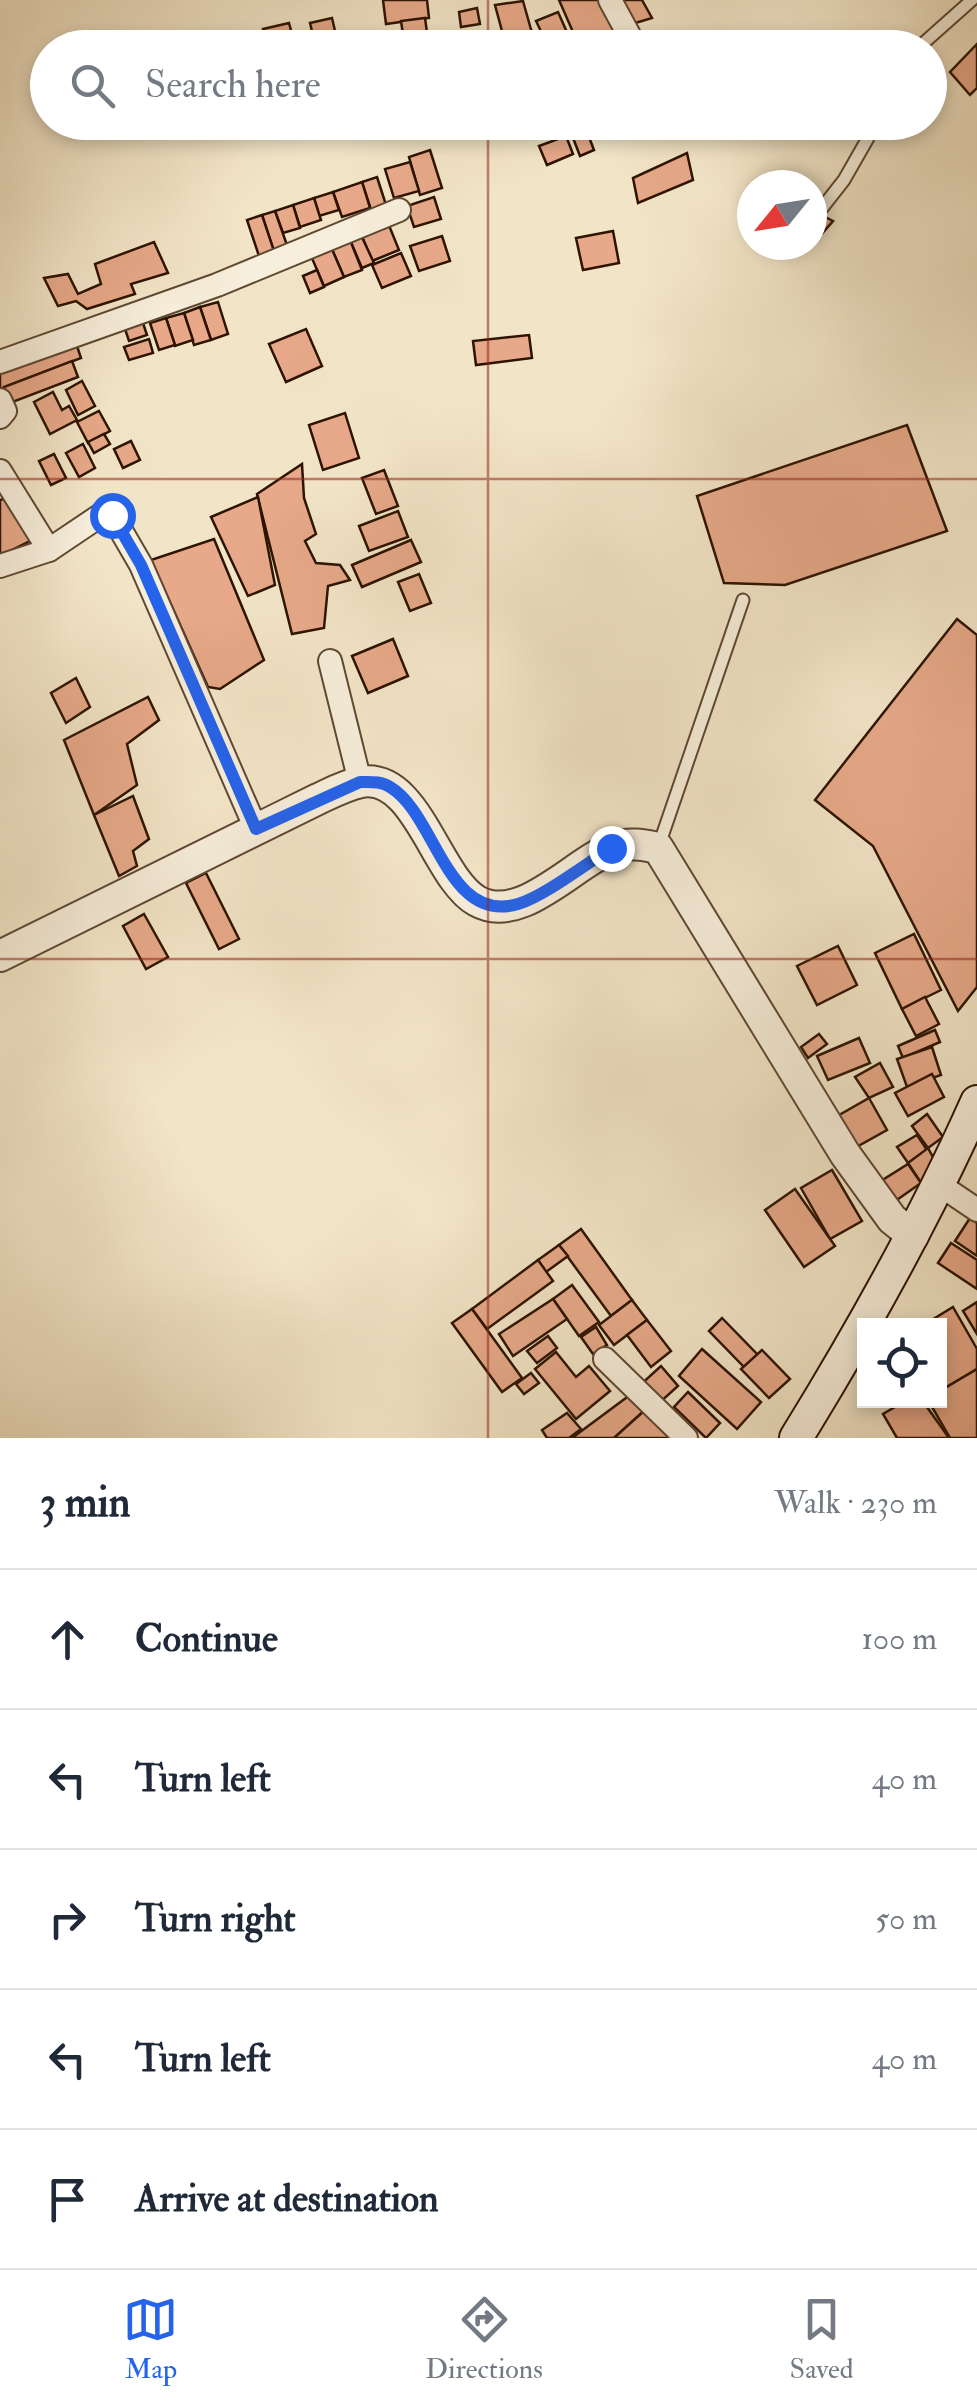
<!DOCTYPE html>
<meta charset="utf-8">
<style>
body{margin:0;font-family:"IM FELL Double Pica",serif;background:#f6f6f7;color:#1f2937}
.controls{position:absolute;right:30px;bottom:30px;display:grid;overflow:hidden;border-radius:0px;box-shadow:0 5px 15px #0003}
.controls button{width:90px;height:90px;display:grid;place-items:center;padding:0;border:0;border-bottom:2px solid #e0e1e3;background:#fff;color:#1f2937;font:50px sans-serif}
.compass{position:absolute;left:737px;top:170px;width:90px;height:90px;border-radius:50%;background:#fff;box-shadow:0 5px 15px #0003;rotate:240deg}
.stop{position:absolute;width:30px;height:30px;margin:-22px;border:8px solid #2563eb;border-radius:50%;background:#fff}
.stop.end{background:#2563eb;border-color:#fff;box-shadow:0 2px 10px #0008}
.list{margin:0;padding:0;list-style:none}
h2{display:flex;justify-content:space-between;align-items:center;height:130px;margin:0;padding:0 40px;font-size:42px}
h2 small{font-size:32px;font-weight:400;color:#747a83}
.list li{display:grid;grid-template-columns:65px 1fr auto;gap:30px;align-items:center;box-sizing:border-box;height:140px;padding:0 40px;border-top:2px solid #e0e1e3}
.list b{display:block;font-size:38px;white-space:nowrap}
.list em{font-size:32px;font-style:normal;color:#747a83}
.icon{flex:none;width:55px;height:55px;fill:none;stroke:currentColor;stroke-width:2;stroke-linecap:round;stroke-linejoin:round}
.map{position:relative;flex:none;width:977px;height:1438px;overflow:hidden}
.search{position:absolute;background:#fff;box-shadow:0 5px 15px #0003;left:30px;right:30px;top:30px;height:110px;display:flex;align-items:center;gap:25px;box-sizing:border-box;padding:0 35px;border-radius:55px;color:#747a83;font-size:38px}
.sheet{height:830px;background:#fff}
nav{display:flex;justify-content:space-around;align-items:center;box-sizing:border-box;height:140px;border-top:2px solid #e0e1e3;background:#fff;font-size:28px;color:#747a83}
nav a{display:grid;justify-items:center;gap:5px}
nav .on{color:#2563eb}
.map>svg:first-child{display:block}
.building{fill:#e7a989;stroke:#2d1300;stroke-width:2.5}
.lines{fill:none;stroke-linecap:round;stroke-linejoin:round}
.service-casing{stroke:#5e4832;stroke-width:15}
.minor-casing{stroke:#5e4832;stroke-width:26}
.tertiary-casing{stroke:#5e4832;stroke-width:34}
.secondary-casing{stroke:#2d1300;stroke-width:36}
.service{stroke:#f7eedb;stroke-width:11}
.minor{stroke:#f7eedb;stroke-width:22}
.tertiary{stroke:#f7eedb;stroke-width:30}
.secondary{stroke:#f7eedb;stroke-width:32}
.route{stroke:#2563eb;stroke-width:12}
.grid{fill:none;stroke:#8f2418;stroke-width:2.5;stroke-opacity:0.55}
</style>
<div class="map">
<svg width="977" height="1438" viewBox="0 0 977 1438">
<rect width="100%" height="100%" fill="#f2e5c7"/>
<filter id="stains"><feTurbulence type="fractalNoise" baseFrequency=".002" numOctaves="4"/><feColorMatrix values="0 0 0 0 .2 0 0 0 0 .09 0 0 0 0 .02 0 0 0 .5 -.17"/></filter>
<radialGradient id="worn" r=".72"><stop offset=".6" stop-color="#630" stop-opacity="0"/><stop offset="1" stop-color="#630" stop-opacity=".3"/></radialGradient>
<g class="building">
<polygon points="383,0 427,0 429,18 386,24"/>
<polygon points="559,0 601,0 624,44 618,48 580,48"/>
<polygon points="617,0 642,0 652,18 632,24"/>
<polygon points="523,1 532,33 506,46 495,5"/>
<polygon points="477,8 480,24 461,27 459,12"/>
<polygon points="558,12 574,48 549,48 536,21"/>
<polygon points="332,18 339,48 316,48 310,23"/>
<polygon points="425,18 429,47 405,48 401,21"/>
<polygon points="289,23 293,38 266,44 263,29"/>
<polygon points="313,35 316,48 291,48 290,41"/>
<polygon points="377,36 379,48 361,48 359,40"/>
<polygon points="977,44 977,88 970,95 950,72"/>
<polygon points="357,122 382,122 384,129 360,134"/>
<polygon points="584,124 594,150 580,156 570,130"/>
<polygon points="566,136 573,154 547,165 539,146"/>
<polygon points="430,150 442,188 420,195 409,157"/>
<polygon points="687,153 693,180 638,203 633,178"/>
<polygon points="410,162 419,191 394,198 385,169"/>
<polygon points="377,177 387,208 372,213 362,182"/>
<polygon points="362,182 370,208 342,217 333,192"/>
<polygon points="333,192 339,210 319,216 314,198"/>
<polygon points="434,197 441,219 414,227 407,206"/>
<polygon points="314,198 321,220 300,227 293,205"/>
<polygon points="293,205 300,228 283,233 275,211"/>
<polygon points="812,210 833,221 813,244 812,244"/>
<polygon points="275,211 288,248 274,252 262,215"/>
<polygon points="262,215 275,254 260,259 247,220"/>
<polygon points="386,218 399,250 372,261 359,229"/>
<polygon points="613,231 619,263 583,270 576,238"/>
<polygon points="361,235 374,263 362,268 350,240"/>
<polygon points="442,236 450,261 419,271 410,246"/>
<polygon points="350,240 362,270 344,277 331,247"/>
<polygon points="154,242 168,273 131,284 135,294 87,309 76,301 58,306 44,278 68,274 78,294 101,284 95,264"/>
<polygon points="331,247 344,277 324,286 311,256"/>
<polygon points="401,253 411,276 382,288 372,265"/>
<polygon points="317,270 324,287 310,293 303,276"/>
<polygon points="218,302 228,334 211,340 200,307"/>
<polygon points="200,307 211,340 194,345 184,313"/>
<polygon points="184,313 193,340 175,346 166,318"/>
<polygon points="141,317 147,335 129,341 123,323"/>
<polygon points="166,318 175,345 159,350 150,323"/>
<polygon points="306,329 322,366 286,382 269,344"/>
<polygon points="529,335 532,358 476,365 473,341"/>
<polygon points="74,337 81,358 0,389 0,365"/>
<polygon points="149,339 153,353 129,360 124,347"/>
<polygon points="72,361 78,377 10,403 4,387"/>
<polygon points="82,381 95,406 78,415 66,390"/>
<polygon points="53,392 62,410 69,406 77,420 50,434 34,402"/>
<polygon points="99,411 110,431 88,443 77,422"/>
<polygon points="345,413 359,458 323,470 309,425"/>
<polygon points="907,425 947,531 785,585 724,583 697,496"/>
<polygon points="104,434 110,444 94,453 88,442"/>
<polygon points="131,441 140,460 123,468 114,449"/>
<polygon points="83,444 95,468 79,477 66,453"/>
<polygon points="54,454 66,478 51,485 39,461"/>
<polygon points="302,464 304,498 316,534 305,541 316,563 340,565 350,580 328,586 324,628 292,634 257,494"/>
<polygon points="384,470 398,506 376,514 362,478"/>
<polygon points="258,497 275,585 248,596 211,517"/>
<polygon points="8,498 36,538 0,556 0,500"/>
<polygon points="398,511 408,537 369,551 359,526"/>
<polygon points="214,539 264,660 220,689 208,687 151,560"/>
<polygon points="411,540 421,562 362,587 352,565"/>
<polygon points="419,574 431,603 410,611 398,582"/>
<polygon points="957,619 977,635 977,987 958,1011 873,846 815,800"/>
<polygon points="393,639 408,676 368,693 352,656"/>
<polygon points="76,678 90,707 66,723 51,693"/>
<polygon points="148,697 159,720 127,744 137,785 94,815 64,740"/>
<polygon points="133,796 149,839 133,851 137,866 119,876 94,815"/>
<polygon points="206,873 239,939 219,949 186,883"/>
<polygon points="144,914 168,957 146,969 123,926"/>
<polygon points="914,934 941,990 902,1009 875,953"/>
<polygon points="838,946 857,985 817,1005 797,966"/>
<polygon points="925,997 939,1024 916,1036 902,1009"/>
<polygon points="935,1030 940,1042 903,1058 898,1046"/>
<polygon points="819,1034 827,1044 808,1058 801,1047"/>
<polygon points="859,1038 870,1063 828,1080 817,1056"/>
<polygon points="932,1047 941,1075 907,1087 897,1059"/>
<polygon points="880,1063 893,1087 869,1098 855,1077"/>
<polygon points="932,1074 944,1097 908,1116 895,1093"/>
<polygon points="869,1098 887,1130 851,1150 834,1118"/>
<polygon points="927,1114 943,1137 928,1148 912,1126"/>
<polygon points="917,1135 927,1150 908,1163 897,1147"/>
<polygon points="928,1148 940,1170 921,1183 908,1163"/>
<polygon points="908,1164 921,1183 894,1202 881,1181"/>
<polygon points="832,1170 862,1221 830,1239 801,1188"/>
<polygon points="795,1189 835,1246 804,1267 765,1210"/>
<polygon points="970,1218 977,1223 977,1256 955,1241"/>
<polygon points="581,1229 632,1300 611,1316 559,1245"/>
<polygon points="951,1243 977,1260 977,1289 938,1263"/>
<polygon points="559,1245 568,1256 546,1272 538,1260"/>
<polygon points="538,1260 553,1281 487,1329 472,1309"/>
<polygon points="572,1285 599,1322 579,1336 553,1299"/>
<polygon points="553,1299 567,1319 513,1356 499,1334"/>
<polygon points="632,1300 647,1320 614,1345 599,1325"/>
<polygon points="977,1302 977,1334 963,1311"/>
<polygon points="953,1307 977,1349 977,1369 940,1391 940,1326 922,1326"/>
<polygon points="472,1309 522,1378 502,1392 452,1323"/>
<polygon points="722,1318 758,1355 745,1368 709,1331"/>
<polygon points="647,1320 671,1351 651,1367 627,1335"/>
<polygon points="596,1327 607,1345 593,1354 581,1337"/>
<polygon points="548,1336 557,1348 537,1363 527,1351"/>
<polygon points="702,1349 761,1402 737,1429 679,1376"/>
<polygon points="762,1350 790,1379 769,1398 741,1369"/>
<polygon points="556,1352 576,1377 589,1366 610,1391 576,1419 535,1369"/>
<polygon points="661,1366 678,1386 657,1405 639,1386"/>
<polygon points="977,1369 977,1438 950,1438 928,1400 940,1400 940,1391"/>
<polygon points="531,1373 539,1383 524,1394 516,1384"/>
<polygon points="688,1392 720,1423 706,1438 674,1407"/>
<polygon points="630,1395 645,1410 614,1438 572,1438"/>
<polygon points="907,1400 922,1400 949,1438 897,1438 883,1414"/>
<polygon points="645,1410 670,1438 614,1438"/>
<polygon points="567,1413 581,1429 569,1438 547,1438 542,1430"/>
</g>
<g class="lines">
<defs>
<g id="service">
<polyline points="918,48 972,0"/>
<polyline points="822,208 844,180 868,138 863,122"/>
<polyline points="658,848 743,600"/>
</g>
<g id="minor">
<polyline points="610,0 629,35"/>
<polyline points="0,362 217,285 399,210"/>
<polyline points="0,400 5,411 0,417"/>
<polyline points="0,471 49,550"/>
<polyline points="0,566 49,550 101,515 109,512 112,515 141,565 256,829"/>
<polyline points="330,661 360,782"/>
<polyline points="940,1185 977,1210"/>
<polyline points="605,1359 686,1438"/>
</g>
<path id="tertiary" d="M 0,956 L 318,799 C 331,793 346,785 361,782 C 417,772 436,878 477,901 C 521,926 574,862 613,848 C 629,842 643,845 658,848 L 845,1154 L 892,1219 L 913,1236"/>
<path id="secondary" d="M 796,1438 C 863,1329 925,1219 977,1102"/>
</defs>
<use href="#service" class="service-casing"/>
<use href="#minor" class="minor-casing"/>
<use href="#tertiary" class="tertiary-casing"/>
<use href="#secondary" class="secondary-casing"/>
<use href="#service" class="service"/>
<use href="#minor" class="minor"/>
<use href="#tertiary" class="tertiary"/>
<use href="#secondary" class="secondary"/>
</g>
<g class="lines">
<path class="route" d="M 112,515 L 141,565 L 256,829 L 360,782 C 371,782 381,781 390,787 C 436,814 447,925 518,904 C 544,896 586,864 611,848"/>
</g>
<path class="grid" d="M 488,0 L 488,48M 488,122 L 488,1438M 0,479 L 977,479M 0,959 L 977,959"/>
<rect width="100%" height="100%" filter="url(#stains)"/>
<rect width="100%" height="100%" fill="url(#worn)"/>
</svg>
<div class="controls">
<button><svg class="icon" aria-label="locate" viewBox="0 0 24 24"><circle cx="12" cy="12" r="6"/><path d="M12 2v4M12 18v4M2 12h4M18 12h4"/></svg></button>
</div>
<svg class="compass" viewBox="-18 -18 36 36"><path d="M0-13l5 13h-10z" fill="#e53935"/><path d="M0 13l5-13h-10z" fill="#747a83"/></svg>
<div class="stop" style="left:112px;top:515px"></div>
<div class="stop end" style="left:611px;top:848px"></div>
<div class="search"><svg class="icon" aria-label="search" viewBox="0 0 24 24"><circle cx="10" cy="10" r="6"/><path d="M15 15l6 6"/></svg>Search here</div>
</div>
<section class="sheet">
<h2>3 min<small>Walk · 230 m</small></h2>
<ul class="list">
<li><svg class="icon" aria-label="ahead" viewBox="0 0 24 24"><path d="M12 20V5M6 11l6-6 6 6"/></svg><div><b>Continue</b></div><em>100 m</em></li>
<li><svg class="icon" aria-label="left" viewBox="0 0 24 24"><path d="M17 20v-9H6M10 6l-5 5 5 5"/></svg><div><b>Turn left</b></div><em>40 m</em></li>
<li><svg class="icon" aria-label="right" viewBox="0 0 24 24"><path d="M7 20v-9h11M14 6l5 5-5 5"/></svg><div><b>Turn right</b></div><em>50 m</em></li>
<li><svg class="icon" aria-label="left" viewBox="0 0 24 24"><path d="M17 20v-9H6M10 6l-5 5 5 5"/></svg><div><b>Turn left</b></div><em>40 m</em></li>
<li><svg class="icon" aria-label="arrive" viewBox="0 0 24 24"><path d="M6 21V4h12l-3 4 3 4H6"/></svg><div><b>Arrive at destination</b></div></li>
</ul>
</section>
<nav>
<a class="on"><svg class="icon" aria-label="map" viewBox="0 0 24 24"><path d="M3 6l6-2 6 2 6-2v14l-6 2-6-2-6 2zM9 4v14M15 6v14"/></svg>Map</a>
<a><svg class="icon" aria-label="directions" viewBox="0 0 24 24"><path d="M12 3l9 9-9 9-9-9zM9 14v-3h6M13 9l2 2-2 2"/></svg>Directions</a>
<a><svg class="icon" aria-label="saved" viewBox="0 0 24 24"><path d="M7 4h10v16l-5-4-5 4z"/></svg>Saved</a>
</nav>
